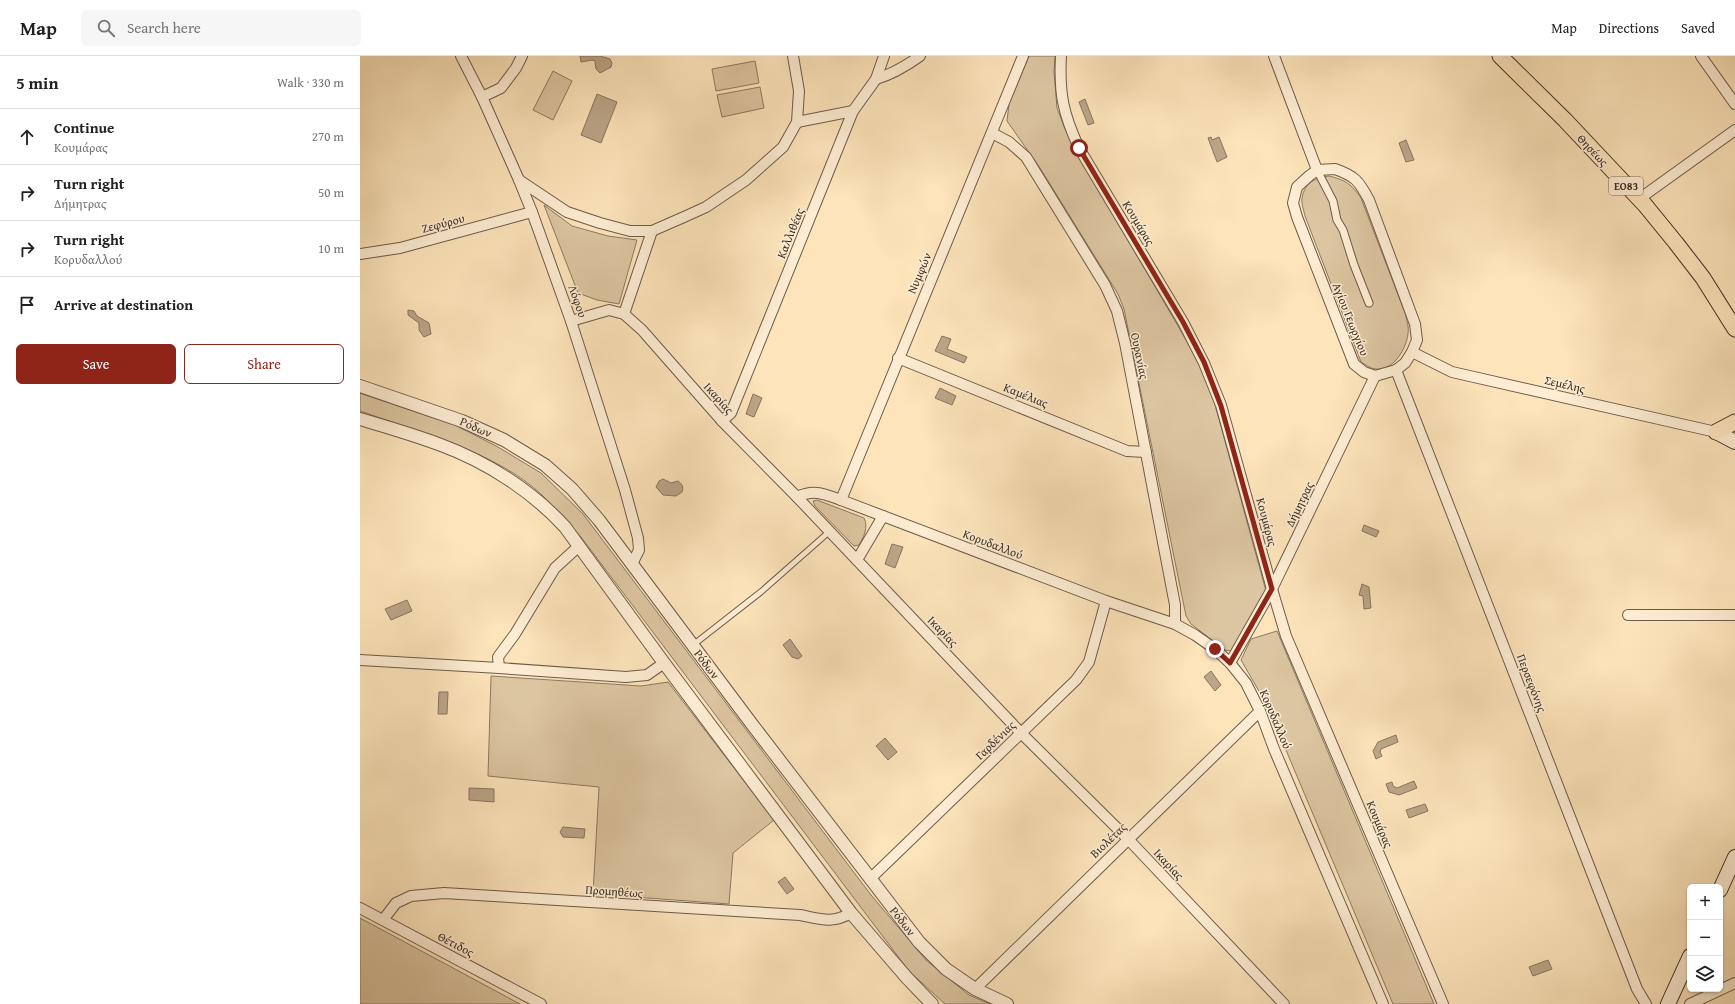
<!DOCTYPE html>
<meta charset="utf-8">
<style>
body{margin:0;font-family:"Gentium Book Plus",serif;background:#f6f6f6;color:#202124}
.controls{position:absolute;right:12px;bottom:12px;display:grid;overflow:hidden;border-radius:6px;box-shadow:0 1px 3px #0004}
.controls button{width:36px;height:36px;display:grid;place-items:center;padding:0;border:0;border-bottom:1px solid #e0e0e0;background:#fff;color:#202124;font:20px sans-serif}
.stop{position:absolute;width:12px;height:12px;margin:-9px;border:3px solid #8f2418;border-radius:50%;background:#fff}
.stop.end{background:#8f2418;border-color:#fff;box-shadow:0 1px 4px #0008}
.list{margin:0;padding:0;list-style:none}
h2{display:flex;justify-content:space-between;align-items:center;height:52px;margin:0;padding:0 16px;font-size:17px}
h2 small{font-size:13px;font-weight:400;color:#757577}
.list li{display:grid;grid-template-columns:26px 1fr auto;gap:12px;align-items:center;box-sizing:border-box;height:56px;padding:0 16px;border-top:1px solid #e0e0e0}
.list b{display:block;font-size:15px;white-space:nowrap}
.list p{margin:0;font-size:13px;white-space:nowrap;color:#757577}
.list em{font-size:13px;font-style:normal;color:#757577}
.actions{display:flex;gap:8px;padding:12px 16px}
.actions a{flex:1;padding:9px 0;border:1px solid #8f2418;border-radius:6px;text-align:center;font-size:14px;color:#8f2418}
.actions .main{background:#8f2418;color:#fff}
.icon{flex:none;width:22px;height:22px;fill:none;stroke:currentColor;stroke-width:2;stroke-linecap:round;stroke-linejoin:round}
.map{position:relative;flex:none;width:1375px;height:948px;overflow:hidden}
header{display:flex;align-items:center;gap:24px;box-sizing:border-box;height:56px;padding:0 20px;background:#fff;border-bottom:1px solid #e0e0e0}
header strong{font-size:19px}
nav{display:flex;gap:22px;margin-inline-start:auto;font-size:14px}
.search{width:280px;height:36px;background:#f6f6f6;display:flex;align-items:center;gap:10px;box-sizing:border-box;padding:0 14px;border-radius:6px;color:#757577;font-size:15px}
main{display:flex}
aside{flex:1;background:#fff}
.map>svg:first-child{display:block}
.green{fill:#dcc5a1;stroke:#8c7a62}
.water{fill:#bba688;stroke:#887660}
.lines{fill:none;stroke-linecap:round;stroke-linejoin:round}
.service-casing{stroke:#6c5c4a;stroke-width:7}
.pedestrian-casing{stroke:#6c5c4a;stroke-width:9}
.minor-casing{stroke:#6c5c4a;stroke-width:12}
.tertiary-casing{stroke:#6c5c4a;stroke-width:14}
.secondary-casing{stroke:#3b2f24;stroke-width:16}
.primary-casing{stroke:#3b2f24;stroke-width:17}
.service{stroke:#feedd3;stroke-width:5}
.pedestrian{stroke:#feedd3;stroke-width:7}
.minor{stroke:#feedd3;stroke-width:10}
.tertiary{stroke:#feedd3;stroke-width:12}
.secondary{stroke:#feedd3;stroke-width:14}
.primary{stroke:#fde4bb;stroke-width:15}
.route{stroke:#8f2418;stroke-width:5}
.labels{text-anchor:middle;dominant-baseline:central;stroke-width:3;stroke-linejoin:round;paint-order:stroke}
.shield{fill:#feedd3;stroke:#766858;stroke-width:1}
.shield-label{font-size:11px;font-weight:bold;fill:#3b2f24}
.street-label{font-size:12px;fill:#3b2f24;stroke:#feedd3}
</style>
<header>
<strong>Map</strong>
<div class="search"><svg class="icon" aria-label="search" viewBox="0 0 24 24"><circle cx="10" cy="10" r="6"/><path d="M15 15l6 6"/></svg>Search here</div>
<nav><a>Map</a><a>Directions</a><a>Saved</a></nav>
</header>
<main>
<aside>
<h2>5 min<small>Walk · 330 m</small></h2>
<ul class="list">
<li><svg class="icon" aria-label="ahead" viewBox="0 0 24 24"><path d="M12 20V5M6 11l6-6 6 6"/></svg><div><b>Continue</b><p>Κουμάρας</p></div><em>270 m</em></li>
<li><svg class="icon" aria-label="right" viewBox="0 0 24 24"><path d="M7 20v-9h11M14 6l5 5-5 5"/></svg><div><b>Turn right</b><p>Δήμητρας</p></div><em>50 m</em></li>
<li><svg class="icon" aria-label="right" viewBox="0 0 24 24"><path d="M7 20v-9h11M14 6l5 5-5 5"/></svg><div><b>Turn right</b><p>Κορυδαλλού</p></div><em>10 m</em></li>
<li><svg class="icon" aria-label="arrive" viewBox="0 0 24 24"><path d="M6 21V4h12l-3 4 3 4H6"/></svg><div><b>Arrive at destination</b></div></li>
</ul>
<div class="actions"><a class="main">Save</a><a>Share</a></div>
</aside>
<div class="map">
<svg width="1375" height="948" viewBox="0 0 1375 948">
<rect width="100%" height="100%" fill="#fde4bb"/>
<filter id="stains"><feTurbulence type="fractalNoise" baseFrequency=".005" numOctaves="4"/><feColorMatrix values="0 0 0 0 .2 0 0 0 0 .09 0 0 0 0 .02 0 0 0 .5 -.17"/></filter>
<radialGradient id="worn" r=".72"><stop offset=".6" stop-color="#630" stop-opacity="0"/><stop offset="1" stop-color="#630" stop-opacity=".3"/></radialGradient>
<g class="green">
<polygon points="669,0 695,0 694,16 697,52 705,73 734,126 839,306 849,327 906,535 874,592 870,595 865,594 831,568 826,560 764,253 758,238 680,112 647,65 649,48"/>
<polygon points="395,5 399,27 356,35 352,13"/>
<polygon points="193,15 212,25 193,64 173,54"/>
<polygon points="400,31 404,52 362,61 357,39"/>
<path d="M 969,120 C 986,124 991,128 1001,142 L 1045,257 C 1047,264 1049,271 1048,278 C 1046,293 1034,314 1017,313 C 1011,313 1006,309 1001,306 L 945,160 C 944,155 941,147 942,142 C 944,127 956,121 969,120 Z"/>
<polygon points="184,149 212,170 248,180 277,184 259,248 237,244 218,237"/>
<path d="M 0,337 L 95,369 L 138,391 L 181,417 L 223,458 L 511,839 L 566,904 L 609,939 L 630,948 L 585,948 L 549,915 L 221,481 C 208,467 196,452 182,439 C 138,397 57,375 0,355 Z"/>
<path d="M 457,444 L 504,462 C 509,471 503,482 499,489 L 494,490 L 455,450 L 453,445 Z"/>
<polygon points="917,575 1074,948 1033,948 907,649 881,604 891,583"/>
<polygon points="131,620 281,630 308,626 414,764 373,797 369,848 233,838 239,731 128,720"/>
<polygon points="0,862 160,948 0,948"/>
</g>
<g class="water">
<polygon points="220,0 240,0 250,3 252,7 251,11 240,17 236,13 235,5 232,4 221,6"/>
<polygon points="237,38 257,46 241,87 221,79"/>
<polygon points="725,43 734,67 728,69 719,46"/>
<polygon points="851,81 852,84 859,81 867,101 857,106 848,82"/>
<polygon points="1046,84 1054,104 1046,106 1039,87"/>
<polygon points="48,254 54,255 57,260 69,267 71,278 64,281 59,274 59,267 48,259"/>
<polygon points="582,280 591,283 587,293 607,301 604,307 575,295"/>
<polygon points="580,332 596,340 592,349 575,342"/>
<polygon points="393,338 402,342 394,361 386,358"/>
<path d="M 303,423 L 311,427 L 318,425 C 322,428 324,431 322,436 L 316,440 L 303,439 L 296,431 L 299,425 Z"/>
<polygon points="1004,469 1019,475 1016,481 1002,475"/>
<polygon points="532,488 543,491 535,512 525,508"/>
<polygon points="1002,528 1009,531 1011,552 1004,553 1003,540 999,539"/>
<polygon points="47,544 52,555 31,564 25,553"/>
<polygon points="430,583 442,600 438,603 432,601 423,589"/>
<polygon points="851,615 861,629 855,635 844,621"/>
<polygon points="79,636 88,636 87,658 78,658"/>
<polygon points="1036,679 1038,686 1021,693 1020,696 1022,700 1016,703 1013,695 1018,686"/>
<polygon points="525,682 537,696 528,704 516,690"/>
<polygon points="1054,725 1057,732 1039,739 1029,736 1026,728 1032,726 1033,730 1037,732"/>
<polygon points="109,732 134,733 134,746 109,744"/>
<polygon points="1065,748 1068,755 1049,762 1046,754"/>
<polygon points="203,771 225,773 224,782 203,781 200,776"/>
<polygon points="425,821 434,833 427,838 418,826"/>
<polygon points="1188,904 1192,913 1173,920 1169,911"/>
</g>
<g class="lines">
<defs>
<polyline id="service" points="333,589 402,535 470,475"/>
<polyline id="pedestrian" points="957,114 973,145 977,164 983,174 994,209 1009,247"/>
<g id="minor">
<polyline points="101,0 122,41 159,124 172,156 211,265 265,434 278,482 279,494 272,508"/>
<path d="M 701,0 C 699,38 703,57 719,92 L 823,266 L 844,307 L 861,349 L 912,533 L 926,580 L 1083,948"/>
<polyline points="914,0 957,114"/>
<polyline points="1341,0 1375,48"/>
<path d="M 516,23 C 533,18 546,10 560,0"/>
<polyline points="122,41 141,32 156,12 162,0"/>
<polyline points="437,66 493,55"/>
<polyline points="632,77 649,86 666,101 745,229 757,255 765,287 815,549 815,568"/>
<path d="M 975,113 C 995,120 999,125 1009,144 L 1055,268 L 1057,284 L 1052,296 L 1045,307 L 1036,314 L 1015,320 L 1004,316 L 994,308 L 937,161 L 933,147 L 937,131 L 949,120 L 957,114 Z"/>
<polyline points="159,124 207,156 240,167 270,175 292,175 324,161 346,151 386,124 423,91 437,66 439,35 433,0"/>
<polyline points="1279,143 1375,74"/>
<polyline points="0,198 40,192 172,156"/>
<polyline points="264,258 292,175"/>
<polyline points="211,265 249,254 264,258 282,274 362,365 437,441 661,677 768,783 924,948"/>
<polyline points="1052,296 1092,316 1356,376"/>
<polyline points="538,302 767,395 786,396"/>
<polyline points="1036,314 1277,933 1286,948"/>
<polyline points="362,365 371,357 493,55 516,23 524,0"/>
<path d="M 437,441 C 454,433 464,438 481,444 L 746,545 L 815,568 L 835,579 L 855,593 L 870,607 L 886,627 L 900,655 L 914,693 L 1023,948"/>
<polyline points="481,444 663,0"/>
<polyline points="497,504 523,460"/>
<polyline points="1268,559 1375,559"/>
<polyline points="0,604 139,612 266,621 287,619 304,607"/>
<polyline points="870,607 912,533 1015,320"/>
<polyline points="139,612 138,601 155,578 195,512 219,490"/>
<polyline points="510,823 716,624 729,606 746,545"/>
<polyline points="0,852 181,948"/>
<path d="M 23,864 L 36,847 L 51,840 L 84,837 L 440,859 C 461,863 472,868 491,857"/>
<polyline points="615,933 900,655"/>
<polyline points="1330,948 1375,927"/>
</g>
<g id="tertiary">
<polyline points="0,330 102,365 144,384 185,409 212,433 239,464 391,667 559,886 586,913 615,933 647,948"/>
<path d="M 0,363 C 27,371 55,379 81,389 C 127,406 172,435 205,471 L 304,607 L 491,857 L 547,922 L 572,948"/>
</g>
<g id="secondary">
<polyline points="1356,376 1375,386"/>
<polyline points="1360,834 1375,801"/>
<polyline points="1308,948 1330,900"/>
</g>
<g id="primary">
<polyline points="1140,0 1205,64 1285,149 1316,187 1343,222 1375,273"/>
<polyline points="1356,376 1375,366"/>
</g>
</defs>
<use href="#service" class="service-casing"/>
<use href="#pedestrian" class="pedestrian-casing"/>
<use href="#minor" class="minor-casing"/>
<use href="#tertiary" class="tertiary-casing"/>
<use href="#secondary" class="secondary-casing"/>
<use href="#primary" class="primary-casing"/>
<use href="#service" class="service"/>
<use href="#pedestrian" class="pedestrian"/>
<use href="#minor" class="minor"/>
<use href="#tertiary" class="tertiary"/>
<use href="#secondary" class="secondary"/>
<use href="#primary" class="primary"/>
</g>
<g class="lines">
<polyline class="route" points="719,92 823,266 844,306 861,350 912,533 870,607 855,593"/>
</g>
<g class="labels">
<rect class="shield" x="1249" y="121" width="34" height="18" rx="3"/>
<g class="shield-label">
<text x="1266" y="130">ΕΟ83</text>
</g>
<g class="street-label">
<text transform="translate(1233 94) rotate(47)">Θησέως</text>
<text transform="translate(83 167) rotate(-15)">Ζεφύρου</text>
<text transform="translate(779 167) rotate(59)">Κουμάρας</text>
<text transform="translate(430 177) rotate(-68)">Καλλιθέας</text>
<text transform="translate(559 217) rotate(-67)">Νυμφών</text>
<text transform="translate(218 245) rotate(71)">Λόφου</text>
<text transform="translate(991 263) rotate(68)">Αγίου Γεωργίου</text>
<text transform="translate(780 300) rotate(78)">Ουρανίας</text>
<text transform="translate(1205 328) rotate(13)">Σεμέλης</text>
<text transform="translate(666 339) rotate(22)">Καμέλιας</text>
<text transform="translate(359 342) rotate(48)">Ικαρίας</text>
<text transform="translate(116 371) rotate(24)">Ρόδων</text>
<text transform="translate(939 448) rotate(-64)">Δήμητρας</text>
<text transform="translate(907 466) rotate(75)">Κουμάρας</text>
<text transform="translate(633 488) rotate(21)">Κορυδαλλού</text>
<text transform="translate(583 575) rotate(46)">Ικαρίας</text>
<text transform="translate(347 608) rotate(53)">Ρόδων</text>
<text transform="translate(1172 627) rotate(69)">Περσεφόνης</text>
<text transform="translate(916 663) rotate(67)">Κορυδαλλού</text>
<text transform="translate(635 684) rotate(-44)">Γαρδένιας</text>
<text transform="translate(1020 768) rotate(67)">Κουμάρας</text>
<text transform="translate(748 784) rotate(-44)">Βιολέτας</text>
<text transform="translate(809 808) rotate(47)">Ικαρίας</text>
<text transform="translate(254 835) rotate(4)">Προμηθέως</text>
<text transform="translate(543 865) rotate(52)">Ρόδων</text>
<text transform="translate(96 888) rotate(28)">Θέτιδος</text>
</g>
</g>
<rect width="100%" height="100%" filter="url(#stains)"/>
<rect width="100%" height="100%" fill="url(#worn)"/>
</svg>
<div class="controls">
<button>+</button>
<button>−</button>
<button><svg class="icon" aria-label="layers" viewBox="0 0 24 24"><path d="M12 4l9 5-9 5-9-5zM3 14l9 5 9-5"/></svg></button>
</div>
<div class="stop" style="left:719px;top:92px"></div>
<div class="stop end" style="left:855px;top:593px"></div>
</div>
</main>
